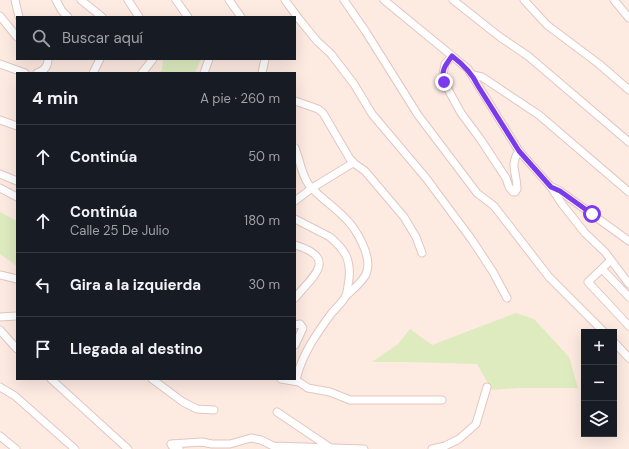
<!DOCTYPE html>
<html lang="es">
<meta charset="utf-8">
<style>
body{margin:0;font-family:"DM Sans",sans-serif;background:#20242c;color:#f1f3f6}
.controls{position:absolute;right:12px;bottom:12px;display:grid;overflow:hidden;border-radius:0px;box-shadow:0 4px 16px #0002}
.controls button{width:36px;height:36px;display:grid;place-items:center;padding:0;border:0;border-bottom:1px solid #363941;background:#171b24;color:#f1f3f6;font:20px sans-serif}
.stop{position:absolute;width:12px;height:12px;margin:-9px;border:3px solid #7c3aed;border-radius:50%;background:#fff}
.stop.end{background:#7c3aed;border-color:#fff;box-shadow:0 1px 4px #0008}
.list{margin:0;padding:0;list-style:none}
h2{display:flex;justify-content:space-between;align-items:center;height:52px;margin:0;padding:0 16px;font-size:17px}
h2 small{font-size:13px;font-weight:400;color:#9ea1a6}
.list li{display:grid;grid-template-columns:26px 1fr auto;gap:12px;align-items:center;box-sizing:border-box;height:64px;padding:0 16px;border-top:1px solid #363941}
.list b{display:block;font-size:15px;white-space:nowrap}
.list p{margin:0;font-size:13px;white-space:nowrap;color:#9ea1a6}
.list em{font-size:13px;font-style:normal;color:#9ea1a6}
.icon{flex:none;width:22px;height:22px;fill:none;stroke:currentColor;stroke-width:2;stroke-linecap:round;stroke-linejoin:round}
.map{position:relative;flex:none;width:629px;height:449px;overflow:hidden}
.search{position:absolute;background:#171b24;box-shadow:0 4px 16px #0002;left:16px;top:16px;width:280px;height:44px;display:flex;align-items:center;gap:10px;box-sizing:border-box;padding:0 14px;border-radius:0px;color:#9ea1a6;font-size:15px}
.panel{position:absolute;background:#171b24;box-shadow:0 4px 16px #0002;left:16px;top:72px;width:280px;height:308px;border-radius:0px}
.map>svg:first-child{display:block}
.green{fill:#ddebbf}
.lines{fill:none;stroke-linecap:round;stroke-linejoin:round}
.street-casing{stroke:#e3c6c0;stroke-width:9}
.street{stroke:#fff;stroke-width:7}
.route{stroke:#7c3aed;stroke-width:5}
</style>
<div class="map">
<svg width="629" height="449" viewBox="0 0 629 449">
<rect width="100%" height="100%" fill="#fdeae1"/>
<g class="green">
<polygon points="163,59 201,59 195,73 159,73 162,70"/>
<polygon points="0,212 17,221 17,266 0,254"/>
<polygon points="516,313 534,319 569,357 578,388 518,388 492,390 477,364 407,362 372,362 398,344 410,329 432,345"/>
</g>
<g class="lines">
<defs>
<g id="street">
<polyline points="15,0 19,17"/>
<polyline points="56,0 62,11 68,17"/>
<polyline points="81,0 102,17"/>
<polyline points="128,0 139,17"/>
<polyline points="176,0 188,17"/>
<polyline points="229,0 241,17"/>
<polyline points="285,0 299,19 317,41 331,54 354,84 372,114 426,178 472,240 493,272 507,298"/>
<polyline points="344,0 366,32 418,115 477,193 494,206 549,277 604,332"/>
<polyline points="384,0 468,69 519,151 551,187 562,204 585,233 605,252 629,284"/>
<polyline points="453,0 500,37 528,56 629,142"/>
<polyline points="524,0 547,25 599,64 629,90"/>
<polyline points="614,0 629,18"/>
<polyline points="0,16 17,37"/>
<path d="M 452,56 L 445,64 L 443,75 L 444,82 L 461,113 L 481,140 L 506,178 L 509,187 L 513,192 L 515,192 L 517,189 C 517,172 509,166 519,151"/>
<polyline points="0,64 25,73"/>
<path d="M 37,73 C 44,71 48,66 48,59"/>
<polyline points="93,73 100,59"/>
<polyline points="142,73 153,59"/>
<polyline points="204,73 209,59"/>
<polyline points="262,73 265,59"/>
<polyline points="473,75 482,77 539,115 629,192"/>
<polyline points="295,101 318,109 323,113 350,159 355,164 365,171 404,217 416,237 422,253"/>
<polyline points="0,120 17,126"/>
<path d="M 295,148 C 300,160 301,174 309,185 C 319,197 332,205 343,216 C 356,228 375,259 365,276 C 360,284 352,290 346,296"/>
<polyline points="0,174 17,181"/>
<polyline points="552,187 560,191 629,241"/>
<polyline points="0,188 17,197"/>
<polyline points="295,201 312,188 353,163"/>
<path d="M 295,219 L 330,237 C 345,250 351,259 349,279 C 348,284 348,290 346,295 C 345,300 335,309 331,314 C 317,333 303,353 297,376"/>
<path d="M 295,245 C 339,258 313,276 295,298"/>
<polyline points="610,261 588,282 629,326"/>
<polyline points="602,269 629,297"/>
<polyline points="0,275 17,279"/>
<polyline points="0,317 17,316"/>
<polyline points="295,325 300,324 303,328 295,345"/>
<polyline points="0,330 17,349"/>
<polyline points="614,342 629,358"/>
<polyline points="51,379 128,449"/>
<polyline points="152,379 183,402 197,409 214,410"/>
<polyline points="281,379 299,382 308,388 330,392 350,400 442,400"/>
<polyline points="0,387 15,396 75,449"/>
<polyline points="277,412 329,447"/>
<polyline points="0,436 16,449"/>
<polyline points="179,449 172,446 171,444 202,442 212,444 230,444 251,438 261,440 273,446 364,449"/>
<polyline points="432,449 445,446 459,439 476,424 487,387"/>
</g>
</defs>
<use href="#street" class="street-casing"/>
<use href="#street" class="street"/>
</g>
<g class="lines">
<path class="route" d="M 444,82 C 440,72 446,64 452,56 C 464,65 472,73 478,86 L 519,151 L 551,187 L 560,191 L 592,214"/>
</g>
</svg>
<div class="controls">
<button>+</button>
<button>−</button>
<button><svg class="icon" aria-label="layers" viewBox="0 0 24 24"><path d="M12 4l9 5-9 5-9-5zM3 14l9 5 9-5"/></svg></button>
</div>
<div class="stop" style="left:592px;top:214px"></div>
<div class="stop end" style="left:444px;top:82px"></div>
<div class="search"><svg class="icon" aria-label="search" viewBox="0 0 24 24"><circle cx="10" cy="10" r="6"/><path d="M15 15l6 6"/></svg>Buscar aquí</div>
<section class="panel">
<h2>4 min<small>A pie · 260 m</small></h2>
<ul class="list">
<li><svg class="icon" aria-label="ahead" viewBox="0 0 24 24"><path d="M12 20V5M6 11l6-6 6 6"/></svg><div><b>Continúa</b></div><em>50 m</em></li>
<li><svg class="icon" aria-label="ahead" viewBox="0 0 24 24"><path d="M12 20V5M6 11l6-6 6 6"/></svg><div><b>Continúa</b><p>Calle 25 De Julio</p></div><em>180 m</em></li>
<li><svg class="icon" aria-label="left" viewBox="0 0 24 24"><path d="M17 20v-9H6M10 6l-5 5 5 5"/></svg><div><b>Gira a la izquierda</b></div><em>30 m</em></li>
<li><svg class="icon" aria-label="arrive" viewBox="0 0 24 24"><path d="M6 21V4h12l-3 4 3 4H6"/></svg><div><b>Llegada al destino</b></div></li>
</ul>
</section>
</div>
